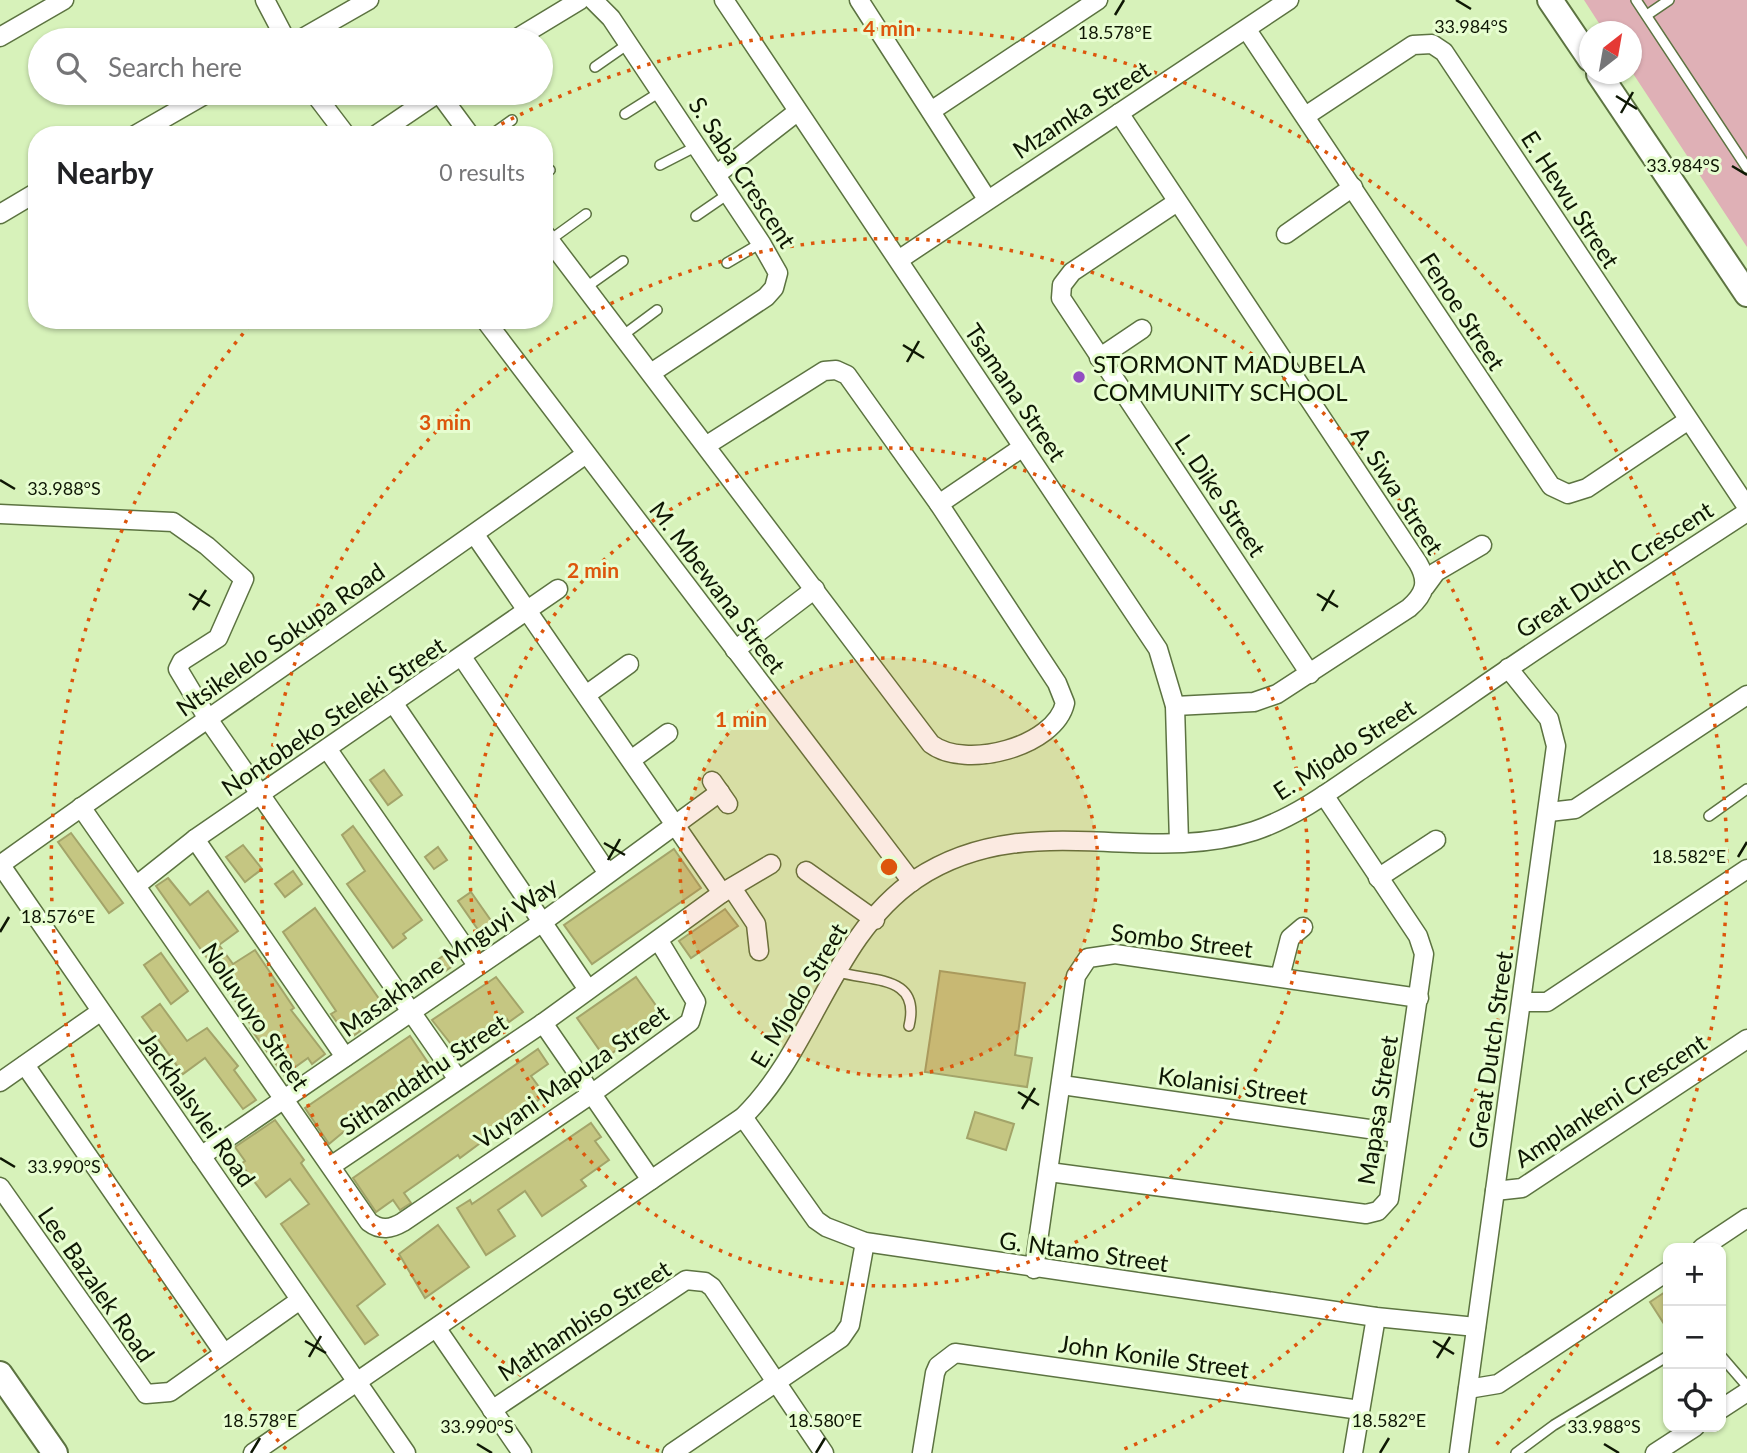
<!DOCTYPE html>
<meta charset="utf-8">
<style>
body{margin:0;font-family:Lato,sans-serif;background:#f6f6f6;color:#202124}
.controls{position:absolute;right:21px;bottom:21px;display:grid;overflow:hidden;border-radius:14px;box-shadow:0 2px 5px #0004}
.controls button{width:63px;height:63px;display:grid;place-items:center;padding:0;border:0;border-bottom:2px solid #e0e0e0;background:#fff;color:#202124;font:35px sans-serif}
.compass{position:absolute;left:1579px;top:21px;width:63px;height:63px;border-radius:50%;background:#fff;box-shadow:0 2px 5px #0004;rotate:31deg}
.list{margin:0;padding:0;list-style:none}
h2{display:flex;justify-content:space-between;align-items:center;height:91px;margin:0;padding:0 28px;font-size:30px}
h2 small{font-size:23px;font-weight:400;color:#757577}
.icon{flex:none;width:38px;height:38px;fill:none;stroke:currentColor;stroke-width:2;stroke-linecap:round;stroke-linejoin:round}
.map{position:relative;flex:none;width:1747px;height:1453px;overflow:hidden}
.search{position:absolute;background:#fff;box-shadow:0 2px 5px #0004;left:28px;top:28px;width:525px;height:77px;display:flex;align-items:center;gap:18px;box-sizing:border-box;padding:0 24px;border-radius:38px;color:#757577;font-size:26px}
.panel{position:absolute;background:#fff;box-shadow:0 2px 5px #0004;left:28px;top:126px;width:525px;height:203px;border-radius:28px}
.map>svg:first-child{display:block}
.green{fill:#dfb0b6}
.building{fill:#c5c682;stroke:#a3a469;stroke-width:2}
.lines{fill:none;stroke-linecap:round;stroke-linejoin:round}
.lane-casing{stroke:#5c7341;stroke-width:12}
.street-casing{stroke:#5c7341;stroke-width:21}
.secondary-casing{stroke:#5c7341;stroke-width:28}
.lane{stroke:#fff;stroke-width:9}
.street{stroke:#fff;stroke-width:18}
.secondary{stroke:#fff;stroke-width:24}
.ticks{fill:none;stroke:#0e1704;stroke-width:2.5}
.ring{fill:none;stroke:#dd560c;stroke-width:3.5;stroke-dasharray:3.5 7}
.poi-dot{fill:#934ec2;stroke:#e7fdd0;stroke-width:2.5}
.labels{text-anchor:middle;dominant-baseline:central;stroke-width:6;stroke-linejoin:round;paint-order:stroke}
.street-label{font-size:24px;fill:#0e1704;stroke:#e7fdd0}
.poi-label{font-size:24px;fill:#0e1704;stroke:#e7fdd0;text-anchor:start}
.ticks-label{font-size:18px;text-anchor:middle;fill:#0e1704;stroke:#e7fdd0;stroke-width:6;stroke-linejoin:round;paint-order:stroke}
.centre{fill:#dd560c;stroke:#e7fdd0;stroke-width:3.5}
.ring-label{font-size:21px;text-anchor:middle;font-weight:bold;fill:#dd560c;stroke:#e7fdd0;stroke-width:6;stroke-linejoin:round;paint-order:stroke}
</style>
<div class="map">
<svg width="1747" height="1453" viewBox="0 0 1747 1453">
<rect width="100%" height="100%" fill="#d7f2ba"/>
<polygon class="green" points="1584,0 1747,0 1747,247 1632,72 1632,32 1604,31"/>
<g class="building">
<polygon points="384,770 402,795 388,805 370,780"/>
<polygon points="353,826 422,920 403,934 406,938 393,948 347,884 365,871 342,835"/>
<polygon points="71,833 123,903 109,913 58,842"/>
<polygon points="243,845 262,869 245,882 226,857"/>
<polygon points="438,847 447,860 434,869 425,857"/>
<polygon points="674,849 701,888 592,964 564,925"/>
<polygon points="293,871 302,884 285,897 275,884"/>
<polygon points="168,878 190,905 208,891 238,931 219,945 233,964 255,950 294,1008 291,1010 325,1054 312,1064 308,1058 284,1075 250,1028 252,1027 219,975 156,886"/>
<polygon points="471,892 499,932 486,941 458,901"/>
<polygon points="315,908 382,1003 361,1018 367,1026 349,1039 331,1014 336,1011 283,932"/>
<polygon points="725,909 738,926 691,958 679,941"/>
<polygon points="161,953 188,991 171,1004 144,965"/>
<polygon points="446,954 454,965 438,976 430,965"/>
<polygon points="940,971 1025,983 1015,1055 1032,1058 1027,1087 925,1072"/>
<polygon points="496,977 523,1012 509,1022 507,1019 458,1053 432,1020"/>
<polygon points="636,977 664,1017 605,1058 577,1018"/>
<polygon points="160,1004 187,1041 207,1028 238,1066 234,1070 256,1100 243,1109 205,1058 183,1074 142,1017"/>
<polygon points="410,1036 433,1070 353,1124 329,1144 305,1108"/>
<polygon points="538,1049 548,1064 531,1076 545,1095 460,1158 458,1155 404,1193 411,1203 400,1210 393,1200 376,1212 353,1178"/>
<polygon points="975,1112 1014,1124 1006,1150 967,1138"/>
<polygon points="275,1120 304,1160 301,1163 385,1284 357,1306 378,1335 365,1344 281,1224 309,1204 290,1179 266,1197 241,1164 245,1161 235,1147"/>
<polygon points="591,1123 601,1137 595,1141 609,1160 581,1180 586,1186 542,1216 525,1191 498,1210 515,1236 486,1255 457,1208 470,1200 472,1204"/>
<polygon points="438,1225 469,1267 425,1298 399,1254"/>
<polygon points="1668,1290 1668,1330 1650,1302"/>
</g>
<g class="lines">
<defs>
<g id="lane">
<polyline points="1636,0 1747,168"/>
<polyline points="1647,15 1669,0"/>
<polyline points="595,67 628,44"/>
<polyline points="625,114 660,92"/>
<polyline points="491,135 512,120"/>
<polyline points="660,165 697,146"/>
<polyline points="544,174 550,170"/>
<polyline points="696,216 728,194"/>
<polyline points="550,240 586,214"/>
<polyline points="727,263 761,243"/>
<polyline points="585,288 623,261"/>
<polyline points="622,336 657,310"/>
<polyline points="1709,816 1747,789"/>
<path d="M 838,972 C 874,982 921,975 909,1026"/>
<polyline points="1721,1356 1747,1386"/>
<polyline points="1516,1453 1554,1425 1668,1356"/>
</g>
<g id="street">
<polyline points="265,0 286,40"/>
<polyline points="593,0 611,18 761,243 778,273 774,288 766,297 651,373"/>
<polyline points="724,0 1158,649 1175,706 1179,842"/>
<polyline points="859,0 987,199"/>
<polyline points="1247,30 1551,486 1568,494 1587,488 1687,421"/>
<polyline points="0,37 64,0"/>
<polyline points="299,40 369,0"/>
<polyline points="514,40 580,0"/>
<polyline points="314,93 346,135"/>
<polyline points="439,93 470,135"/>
<polyline points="931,111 1098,0"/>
<path d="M 1119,113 L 1418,563 C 1429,582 1425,594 1409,608 L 1277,694 L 1254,702 L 1175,706"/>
<polyline points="1307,115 1413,45 1432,44 1444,52 1747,507"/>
<polyline points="135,135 208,93"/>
<polyline points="376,135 438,93"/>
<polyline points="716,175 797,112"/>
<polyline points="1177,202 1072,272 1062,285 1061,298 1310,674"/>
<polyline points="0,214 37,192"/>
<path d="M 544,233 L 931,744 C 965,770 1055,747 1065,703 L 1057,683 L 939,504 L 847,375 L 836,370 L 824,371 L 707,445"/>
<polyline points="1286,234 1353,187"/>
<polyline points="900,259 1289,0"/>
<polyline points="485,320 912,882"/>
<polyline points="1099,358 1142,329"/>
<polyline points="939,504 1023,447"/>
<polyline points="0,514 173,522 207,546 244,579 218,638 182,661 178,669 208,719 457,1078"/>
<polyline points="475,535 722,893"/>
<polyline points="1425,587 1436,572 1482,545"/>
<polyline points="735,650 815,589"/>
<polyline points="462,657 607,872"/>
<polyline points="586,695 629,664"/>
<polyline points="394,704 587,988"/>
<polyline points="328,750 477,965"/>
<polyline points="631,760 668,733"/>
<polyline points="712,781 728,804"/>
<path d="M 81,807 L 369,1222 C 381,1231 391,1229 403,1222 L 590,1095 L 690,1022 L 696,1002 L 659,941"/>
<polyline points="1549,812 1575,809 1747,695"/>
<polyline points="195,839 345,1057"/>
<polyline points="0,864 406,1453"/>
<path d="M 0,865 C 194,726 393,593 586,454"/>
<polyline points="806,871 875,920"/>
<polyline points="1378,878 1436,840"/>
<polyline points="137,885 195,839 558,589"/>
<polyline points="732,888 756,924 759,951"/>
<polyline points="1280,977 1290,938 1303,927"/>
<polyline points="1522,1002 1547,1002 1747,869"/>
<polyline points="543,1023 651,1180"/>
<polyline points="25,1065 224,1353"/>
<polyline points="0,1082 100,1012"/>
<polyline points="1062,1085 1397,1133"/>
<polyline points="743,1117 816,1220 826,1227 865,1242 1376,1317 1476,1327"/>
<polyline points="201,1156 544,921 720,792"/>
<polyline points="331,1166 543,1023 722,893 771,864"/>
<polyline points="1049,1172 1366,1214 1378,1211 1389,1199 1424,954 1418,936 1324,795"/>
<polyline points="0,1187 146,1394 170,1392 300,1300"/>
<polyline points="1495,1191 1522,1188 1747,1039"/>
<polyline points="1702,1248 1747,1218"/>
<polyline points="1034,1269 1076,976 1088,958 1115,954 1419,998"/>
<polyline points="437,1329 522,1453"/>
<polyline points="1468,1389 1498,1384 1668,1271"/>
<polyline points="1721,1409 1747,1392"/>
<polyline points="492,1410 686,1280 705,1282 712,1287 824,1453"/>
<path d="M 253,1453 L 743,1117 C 813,1049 832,936 916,879 C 1026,806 1143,867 1254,831 C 1293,818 1328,793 1361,770 C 1399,744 1436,719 1473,693 C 1563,630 1656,572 1747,512"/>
<polyline points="672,1453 841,1338 850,1325 865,1242"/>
<polyline points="922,1453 935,1373 938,1366 955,1353 1360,1410"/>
<polyline points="1353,1453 1376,1317"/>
<polyline points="1459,1453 1556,746 1549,719 1508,668"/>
<polyline points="1655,1453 1695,1427"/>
</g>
<g id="secondary">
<polyline points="1550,0 1590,59"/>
<polyline points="1599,74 1747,294"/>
<polyline points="0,1374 55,1453"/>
</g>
</defs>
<use href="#lane" class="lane-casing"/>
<use href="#street" class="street-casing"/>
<use href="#secondary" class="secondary-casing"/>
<use href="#lane" class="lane"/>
<use href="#street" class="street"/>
<use href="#secondary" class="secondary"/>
</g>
<path class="ticks" d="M 1456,0 L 1471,9M 1115,15 L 1124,0M 1616,96 L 1637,109M 1621,113 L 1633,92M 1732,166 L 1747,175M 903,345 L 924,358M 907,362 L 919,341M 0,480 L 15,489M 189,594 L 210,606M 1317,594 L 1338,607M 193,610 L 206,590M 1322,611 L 1334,590M 604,843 L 625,855M 1738,857 L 1747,842M 608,860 L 620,839M 0,932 L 9,917M 1018,1092 L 1039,1105M 1022,1109 L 1035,1088M 0,1158 L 15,1167M 305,1341 L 326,1353M 1433,1341 L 1454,1354M 309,1357 L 321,1336M 1437,1358 L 1450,1337M 477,1444 L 492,1453M 1604,1444 L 1619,1453M 251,1453 L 260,1438M 816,1453 L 825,1438M 1380,1453 L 1389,1438"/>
<circle cx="889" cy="867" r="209" fill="#dd560c" fill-opacity=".12"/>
<g class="ring">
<circle cx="889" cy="867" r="209"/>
<circle cx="889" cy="867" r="419"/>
<path d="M659 1451A628 628 0 1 1 1119 1451"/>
<path d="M286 1449A838 838 0 0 1 252 323M483 134A838 838 0 0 1 1492 1449"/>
</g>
<circle class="poi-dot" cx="1079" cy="377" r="7"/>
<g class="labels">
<g class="street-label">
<text transform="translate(1081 109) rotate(-33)">Mzamka Street</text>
<text transform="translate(743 172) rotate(57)">S. Saba Crescent</text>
<text transform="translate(1571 199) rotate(57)">E. Hewu Street</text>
<text transform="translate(1463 311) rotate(57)">Fenoe Street</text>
<text transform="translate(1016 392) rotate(56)">Tsamana Street</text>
<text transform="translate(1398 490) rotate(57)">A. Siwa Street</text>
<text transform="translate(1221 495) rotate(56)">L. Dike Street</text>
<text transform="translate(1614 569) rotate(-33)">Great Dutch Crescent</text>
<text transform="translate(718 587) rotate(53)">M. Mbewana Street</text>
<text transform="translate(280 639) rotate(-35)">Ntsikelelo Sokupa Road</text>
<text transform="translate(333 716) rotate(-34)">Nontobeko Steleki Street</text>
<text transform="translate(1344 749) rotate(-33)">E. Mjodo Street</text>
<text transform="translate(1182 940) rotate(7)">Sombo Street</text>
<text transform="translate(448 956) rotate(-35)">Masakhane Mnguyi Way</text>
<text transform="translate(798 995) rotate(-59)">E. Mjodo Street</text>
<text transform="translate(256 1016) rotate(56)">Noluvuyo Street</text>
<text transform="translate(1490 1050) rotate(-82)">Great Dutch Street</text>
<text transform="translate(423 1074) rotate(-34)">Sithandathu Street</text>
<text transform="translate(571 1076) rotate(-35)">Vuyani Mapuza Street</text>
<text transform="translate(1233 1085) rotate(8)">Kolanisi Street</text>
<text transform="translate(1610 1100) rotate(-33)">Amplankeni Crescent</text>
<text transform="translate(198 1109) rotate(55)">Jackhalsvlei Road</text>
<text transform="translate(1377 1110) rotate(-81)">Mapasa Street</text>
<text transform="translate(1084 1251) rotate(8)">G. Ntamo Street</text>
<text transform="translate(97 1284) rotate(55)">Lee Bazalek Road</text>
<text transform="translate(584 1320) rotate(-33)">Mathambiso Street</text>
<text transform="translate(1154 1356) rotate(8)">John Konile Street</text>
</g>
<g class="poi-label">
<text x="1093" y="363">STORMONT MADUBELA<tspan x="1093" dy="28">COMMUNITY SCHOOL</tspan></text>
</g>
</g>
<g class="ticks-label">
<text x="1471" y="33">33.984°S</text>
<text x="1115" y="39">18.578°E</text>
<text x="1683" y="172">33.984°S</text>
<text x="64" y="495">33.988°S</text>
<text x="1689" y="863">18.582°E</text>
<text x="58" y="923">18.576°E</text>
<text x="64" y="1173">33.990°S</text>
<text x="260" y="1427">18.578°E</text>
<text x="825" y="1427">18.580°E</text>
<text x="1389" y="1427">18.582°E</text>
<text x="477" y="1433">33.990°S</text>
<text x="1604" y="1433">33.988°S</text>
</g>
<circle cx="889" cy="867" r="10" class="centre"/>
<g class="ring-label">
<text x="889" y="36">4 min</text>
<text x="445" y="430">3 min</text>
<text x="593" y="578">2 min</text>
<text x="741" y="727">1 min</text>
</g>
</svg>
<div class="controls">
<button>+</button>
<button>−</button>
<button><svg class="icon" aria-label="locate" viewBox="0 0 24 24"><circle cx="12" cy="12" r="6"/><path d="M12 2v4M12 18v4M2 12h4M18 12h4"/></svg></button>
</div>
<svg class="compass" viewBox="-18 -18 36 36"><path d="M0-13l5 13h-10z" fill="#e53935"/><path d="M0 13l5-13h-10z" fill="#757577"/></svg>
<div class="search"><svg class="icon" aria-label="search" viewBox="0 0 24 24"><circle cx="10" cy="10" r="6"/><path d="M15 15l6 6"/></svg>Search here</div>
<section class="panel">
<h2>Nearby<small>0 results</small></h2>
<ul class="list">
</ul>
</section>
</div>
